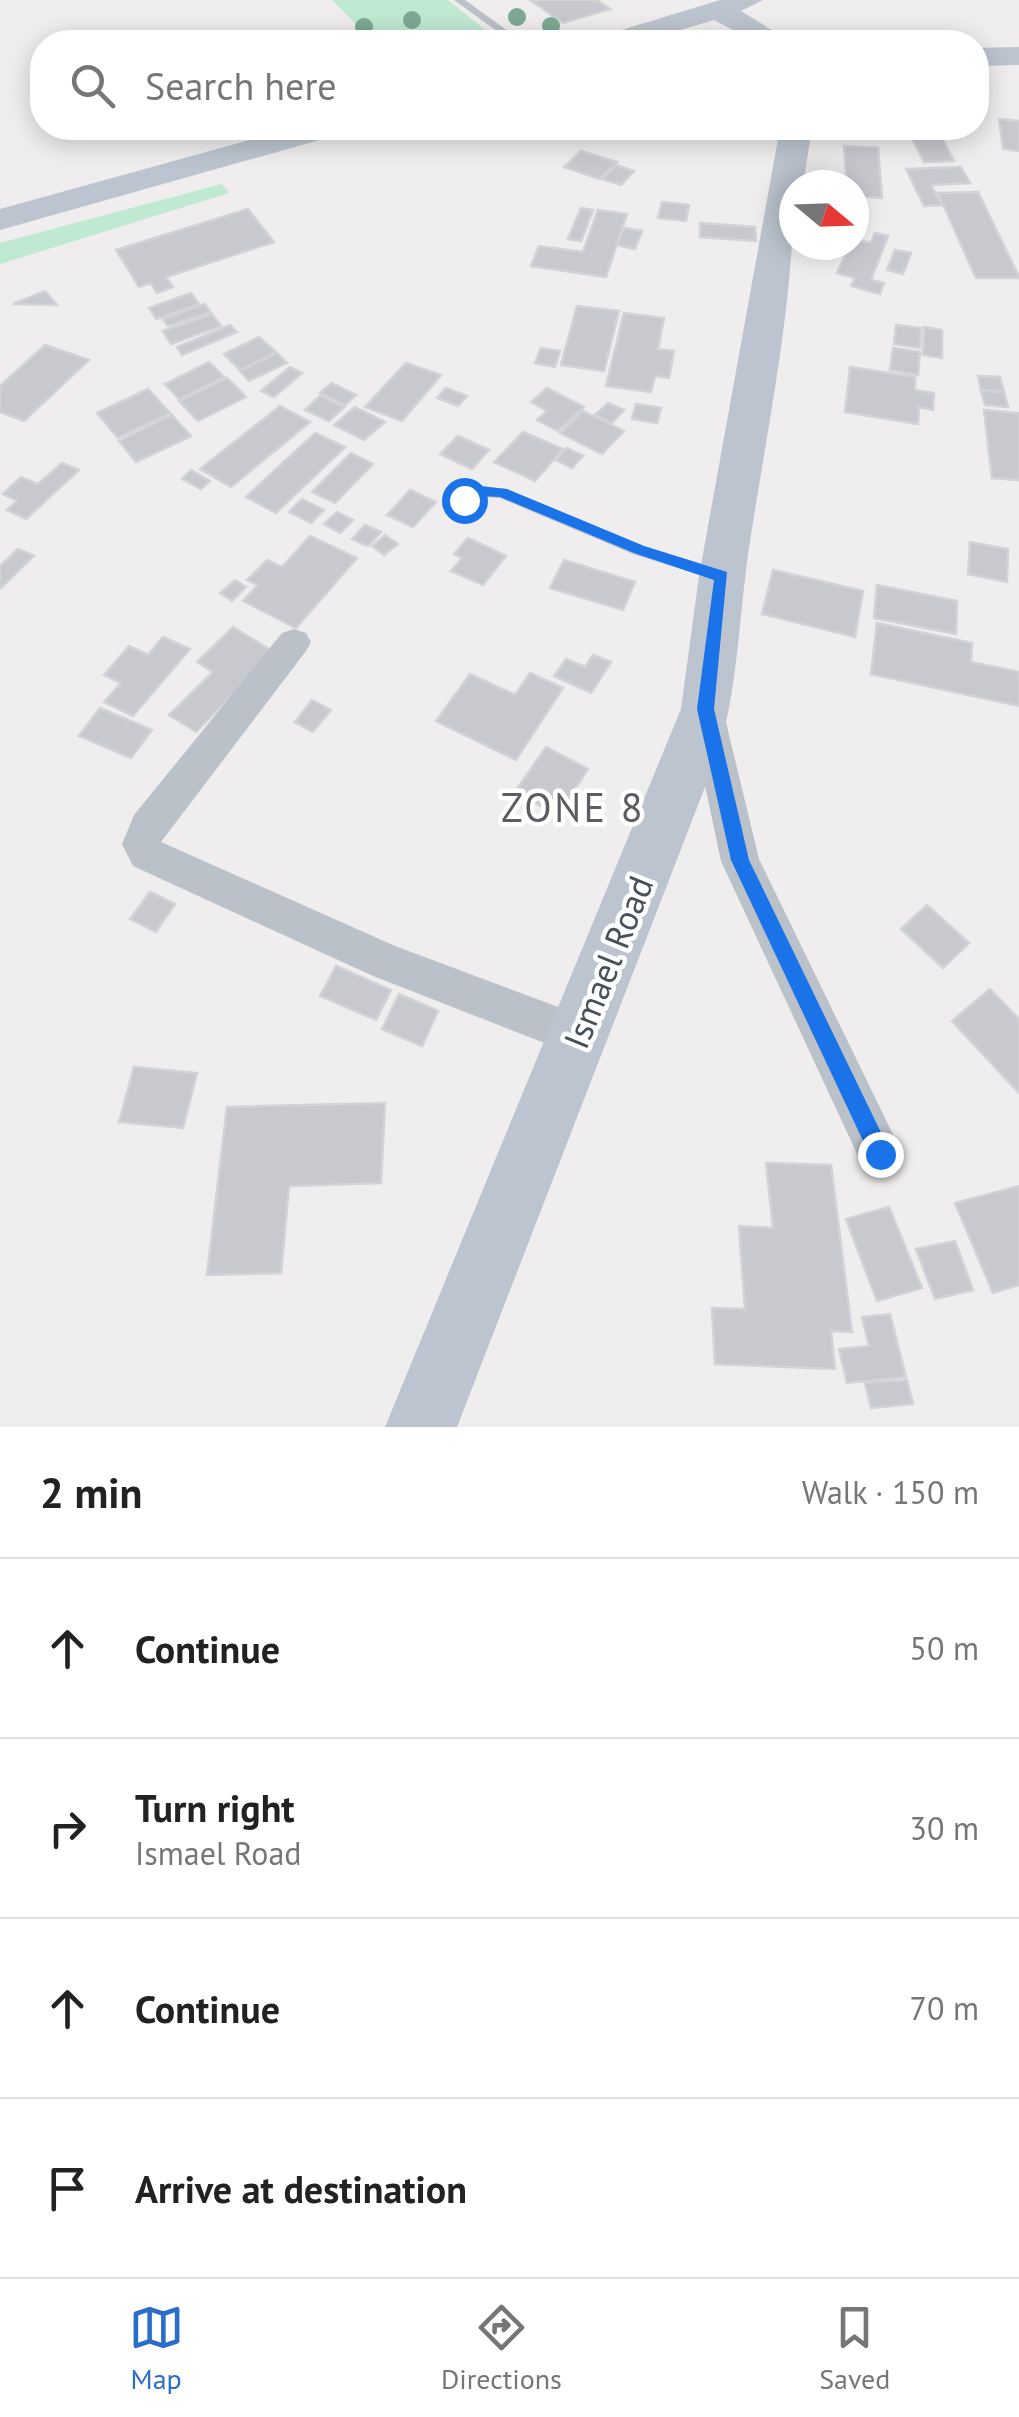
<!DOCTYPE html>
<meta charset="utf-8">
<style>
body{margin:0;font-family:"PT Sans",sans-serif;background:#f2f2f2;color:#222}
.compass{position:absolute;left:779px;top:170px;width:90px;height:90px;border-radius:50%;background:#fff;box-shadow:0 5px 25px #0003;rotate:109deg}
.stop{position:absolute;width:30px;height:30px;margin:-22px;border:8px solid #1a73e8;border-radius:50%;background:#fff}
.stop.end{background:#1a73e8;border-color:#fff;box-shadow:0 2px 10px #0008}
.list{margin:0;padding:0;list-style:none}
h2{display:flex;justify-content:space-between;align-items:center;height:130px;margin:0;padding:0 40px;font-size:42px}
h2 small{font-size:32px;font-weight:400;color:#767676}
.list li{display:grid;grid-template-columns:65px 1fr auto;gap:30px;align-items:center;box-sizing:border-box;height:180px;padding:0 40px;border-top:2px solid #e0e0e0}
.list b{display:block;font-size:38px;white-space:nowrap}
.list p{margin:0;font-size:32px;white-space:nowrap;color:#767676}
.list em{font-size:32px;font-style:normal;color:#767676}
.icon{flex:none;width:55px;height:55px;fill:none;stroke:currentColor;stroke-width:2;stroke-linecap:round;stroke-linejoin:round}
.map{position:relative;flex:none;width:1019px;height:1427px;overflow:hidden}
.search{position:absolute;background:#fff;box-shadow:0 5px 25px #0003;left:30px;right:30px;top:30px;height:110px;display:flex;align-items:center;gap:25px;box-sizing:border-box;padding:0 35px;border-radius:40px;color:#767676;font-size:38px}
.sheet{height:850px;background:#fff}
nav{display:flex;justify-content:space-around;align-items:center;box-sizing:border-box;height:140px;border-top:2px solid #e0e0e0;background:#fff;font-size:28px;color:#767676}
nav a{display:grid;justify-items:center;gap:5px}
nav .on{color:#2b6dcb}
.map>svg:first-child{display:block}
.green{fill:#bfe9d0}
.building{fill:#c7c9cf;stroke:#d1d3d8;stroke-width:2.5}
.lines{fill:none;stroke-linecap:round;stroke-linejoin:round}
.lane{fill:#bac1c8;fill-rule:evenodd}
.street{fill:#bac1c8;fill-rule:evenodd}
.secondary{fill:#bcc5cf;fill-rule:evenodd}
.tree{fill:#7da994}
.route{fill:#1a73e8}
.labels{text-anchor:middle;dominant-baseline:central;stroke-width:9;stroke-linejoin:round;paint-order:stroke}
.street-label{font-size:35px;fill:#475058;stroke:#fff}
.quarter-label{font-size:40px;letter-spacing:2.5px;fill:#5a5d61;stroke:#fff}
</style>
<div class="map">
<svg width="1019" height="1427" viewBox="0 0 1019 1427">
<rect width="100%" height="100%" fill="#efeded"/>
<g class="green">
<polygon points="332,0 448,0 494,37 476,42 374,42"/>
<polygon points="222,184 229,193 0,264 0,243"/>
</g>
<g class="building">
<polygon points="530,0 597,0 610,9 563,23"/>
<polygon points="999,119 1019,121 1019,151 1003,149"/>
<polygon points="907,128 937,128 954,161 924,162"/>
<polygon points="844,146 878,148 882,198 854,196 854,185 847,185"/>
<polygon points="581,151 617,162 600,179 564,167"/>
<polygon points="616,165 634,171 621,185 602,179"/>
<polygon points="961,167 970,183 931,185 942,205 924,206 906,169"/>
<polygon points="978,192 1019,277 1019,278 976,278 938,193"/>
<polygon points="662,202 689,205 686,221 658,218"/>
<polygon points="581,208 593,210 581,241 568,239"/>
<polygon points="248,209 274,242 166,277 173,287 157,293 151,283 139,287 116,250"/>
<polygon points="598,210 627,214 606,277 531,266 539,246 583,252"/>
<polygon points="700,223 755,227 756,241 700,237"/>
<polygon points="624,228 642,231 635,249 617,245"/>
<polygon points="875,233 888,236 871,280 884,283 880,294 851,286 855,278 837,273 846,253 839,251 841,245 854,245 854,239 871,243"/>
<polygon points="895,250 911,253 903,274 887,270"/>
<polygon points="45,291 57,305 13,304"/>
<polygon points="191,293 199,304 156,319 149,308"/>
<polygon points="205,304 210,312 168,326 163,319"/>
<polygon points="577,306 619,311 604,371 561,365"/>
<polygon points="624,313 664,318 658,349 674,351 669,378 655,376 651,392 606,386"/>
<polygon points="212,314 221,326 171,344 163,331"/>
<polygon points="230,325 237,332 182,355 177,347"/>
<polygon points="896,325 921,328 920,348 894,344"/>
<polygon points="924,327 942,330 942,358 923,355"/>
<polygon points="259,337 276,352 240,370 224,354"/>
<polygon points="45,345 89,360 24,421 0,412 0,386"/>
<polygon points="541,348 560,351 555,367 535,363"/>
<polygon points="893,348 920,352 918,375 890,370"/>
<polygon points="277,353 287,363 249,381 240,371"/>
<polygon points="209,362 224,377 179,399 165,384"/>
<polygon points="406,363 441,375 402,421 365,407"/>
<polygon points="290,367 302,373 274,397 261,391"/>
<polygon points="850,367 915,377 915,390 934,393 933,410 919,407 918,424 845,412"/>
<polygon points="978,376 1000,377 1004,392 981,390"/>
<polygon points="227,378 246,397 198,421 179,401"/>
<polygon points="332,383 356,395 345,405 320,393"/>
<polygon points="446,388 467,396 458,406 437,398"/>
<polygon points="547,388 584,407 558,431 537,420 547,411 531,402"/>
<polygon points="148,389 170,413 118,438 97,413"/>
<polygon points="981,391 1004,392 1008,407 985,405"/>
<polygon points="320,396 344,407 329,421 305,410"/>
<polygon points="608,403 624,410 612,423 595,415"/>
<polygon points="636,404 661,408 657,423 632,419"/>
<polygon points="280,406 310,422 231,487 200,469"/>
<polygon points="355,407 385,422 364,440 334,425"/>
<polygon points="984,410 1019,413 1019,480 992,478"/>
<polygon points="583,411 624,431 602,454 560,433"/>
<polygon points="172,415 191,436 136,462 119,441"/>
<polygon points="523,432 563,449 535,481 494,462"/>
<polygon points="315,433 345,447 276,513 246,497"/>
<polygon points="458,436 489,450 472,469 440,454"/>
<polygon points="567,448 583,456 572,468 556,460"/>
<polygon points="351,453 373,464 335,503 312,492"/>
<polygon points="62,463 79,470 26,519 7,510 17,501 3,494 21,477 38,484"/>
<polygon points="191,470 210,481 201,489 182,479"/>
<polygon points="410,490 436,502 413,527 387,515"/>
<polygon points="302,499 324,510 311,523 289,512"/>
<polygon points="337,512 353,520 340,533 324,524"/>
<polygon points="365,525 381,532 368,546 352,539"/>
<polygon points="385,535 398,544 384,555 372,546"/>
<polygon points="310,536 357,558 296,628 243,601 258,585 247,580 267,560 282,567"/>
<polygon points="468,538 506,556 483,585 451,571 462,558 454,554"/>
<polygon points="970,542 1008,549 1007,582 968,574"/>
<polygon points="18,549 34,556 0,589 0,566"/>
<polygon points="564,560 635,582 623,610 550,588"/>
<polygon points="773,570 863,591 855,637 762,614"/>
<polygon points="235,580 246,587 232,601 220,593"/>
<polygon points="877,585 957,601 956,634 874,618"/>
<polygon points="877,623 972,643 971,662 1019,672 1019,706 871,674"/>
<polygon points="233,627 274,652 196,732 169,715 213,672 197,662"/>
<polygon points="163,637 190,649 133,716 104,702 121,683 104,675 129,646 148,655"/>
<polygon points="593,655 611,662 591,693 554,676 566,659 585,667"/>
<polygon points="530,673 563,688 516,760 436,721 470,674 515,695"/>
<polygon points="312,700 331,710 313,732 295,722"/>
<polygon points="100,708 152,730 131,758 79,736"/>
<polygon points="546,747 588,769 558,815 515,792"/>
<polygon points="150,892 175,904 156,932 130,919"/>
<polygon points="927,905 969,943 943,968 901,929"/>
<polygon points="336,966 391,990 376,1020 320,996"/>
<polygon points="990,989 1019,1019 1019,1093 952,1021"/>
<polygon points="399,994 438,1011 422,1046 382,1029"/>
<polygon points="134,1067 197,1073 183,1128 119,1122"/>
<polygon points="385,1103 381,1183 289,1186 281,1273 207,1275 227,1107"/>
<polygon points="766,1163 831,1165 852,1332 831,1331 835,1369 715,1364 712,1308 745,1309 739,1226 773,1228"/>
<polygon points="1019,1186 1019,1285 993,1293 955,1203"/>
<polygon points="889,1207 922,1288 877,1301 846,1219"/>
<polygon points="955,1241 973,1290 935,1299 916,1249"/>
<polygon points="890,1314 906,1377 847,1383 839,1349 869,1346 862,1317"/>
<polygon points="907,1380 913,1404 871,1408 865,1383"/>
</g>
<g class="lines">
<g class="lane">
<polygon points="454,0 465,0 523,42 512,42"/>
<polygon points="480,486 507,489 644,546 728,572 730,576 722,582 633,554 500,498 482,497 469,504 459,504 456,500"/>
</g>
<g class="street">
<polygon points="294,629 306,633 311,642 306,651 161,842 395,946 593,1020 599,1035 593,1050 578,1056 373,976 133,866 122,844 134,815 282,633"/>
<polygon points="706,695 718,700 723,710 759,859 903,1155 897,1171 881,1177 865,1171 721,861 689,710 694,700"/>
</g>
<g class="secondary">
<polygon points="720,0 763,0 741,11 791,42 756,42 714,20 640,42 598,42 602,36"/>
<polygon points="1019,47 1019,65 976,66 976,48"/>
<polygon points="293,128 342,128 337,135 0,230 0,209"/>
<path d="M 780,128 L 812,128 L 803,185 L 794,185 C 794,306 767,428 749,548 C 739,616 738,685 719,751 L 457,1427 L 385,1427 L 681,709 L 699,576 Z"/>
</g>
</g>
<g class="tree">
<circle cx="517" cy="17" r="9"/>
<circle cx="412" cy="20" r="9"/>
<circle cx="551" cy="26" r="9"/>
<circle cx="364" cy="27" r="9"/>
</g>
<polygon class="route" points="480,486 507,489 644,546 727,572 714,709 749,860 888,1147 888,1162 873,1162 731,860 697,709 714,580 634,553 500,497 482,496 459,504 459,497"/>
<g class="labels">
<g class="street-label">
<text transform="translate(608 962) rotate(-68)">Ismael Road</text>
</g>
<g class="quarter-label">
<text x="573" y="807">ZONE 8</text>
</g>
</g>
</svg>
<svg class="compass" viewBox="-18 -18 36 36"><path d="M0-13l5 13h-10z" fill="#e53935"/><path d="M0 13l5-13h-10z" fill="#767676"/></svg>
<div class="stop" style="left:464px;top:500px"></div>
<div class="stop end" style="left:880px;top:1154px"></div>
<div class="search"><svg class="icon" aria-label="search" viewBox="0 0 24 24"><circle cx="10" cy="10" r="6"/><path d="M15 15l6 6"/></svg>Search here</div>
</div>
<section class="sheet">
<h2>2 min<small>Walk · 150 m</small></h2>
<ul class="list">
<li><svg class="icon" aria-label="ahead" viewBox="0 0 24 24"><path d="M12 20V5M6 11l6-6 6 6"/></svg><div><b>Continue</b></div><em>50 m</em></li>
<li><svg class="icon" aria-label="right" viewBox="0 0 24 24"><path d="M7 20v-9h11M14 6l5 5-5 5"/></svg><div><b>Turn right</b><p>Ismael Road</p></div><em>30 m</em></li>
<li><svg class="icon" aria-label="ahead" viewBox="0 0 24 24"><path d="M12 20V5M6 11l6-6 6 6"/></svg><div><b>Continue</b></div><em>70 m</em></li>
<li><svg class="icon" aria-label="arrive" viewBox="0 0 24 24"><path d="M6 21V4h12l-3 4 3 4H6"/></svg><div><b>Arrive at destination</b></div></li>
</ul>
</section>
<nav>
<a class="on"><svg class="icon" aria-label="map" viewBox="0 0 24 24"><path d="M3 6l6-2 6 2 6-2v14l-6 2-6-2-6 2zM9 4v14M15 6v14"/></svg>Map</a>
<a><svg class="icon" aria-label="directions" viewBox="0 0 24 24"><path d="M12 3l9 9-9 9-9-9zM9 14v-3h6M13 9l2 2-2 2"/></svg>Directions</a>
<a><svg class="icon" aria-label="saved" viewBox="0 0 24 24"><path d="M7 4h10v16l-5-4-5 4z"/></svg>Saved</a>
</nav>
